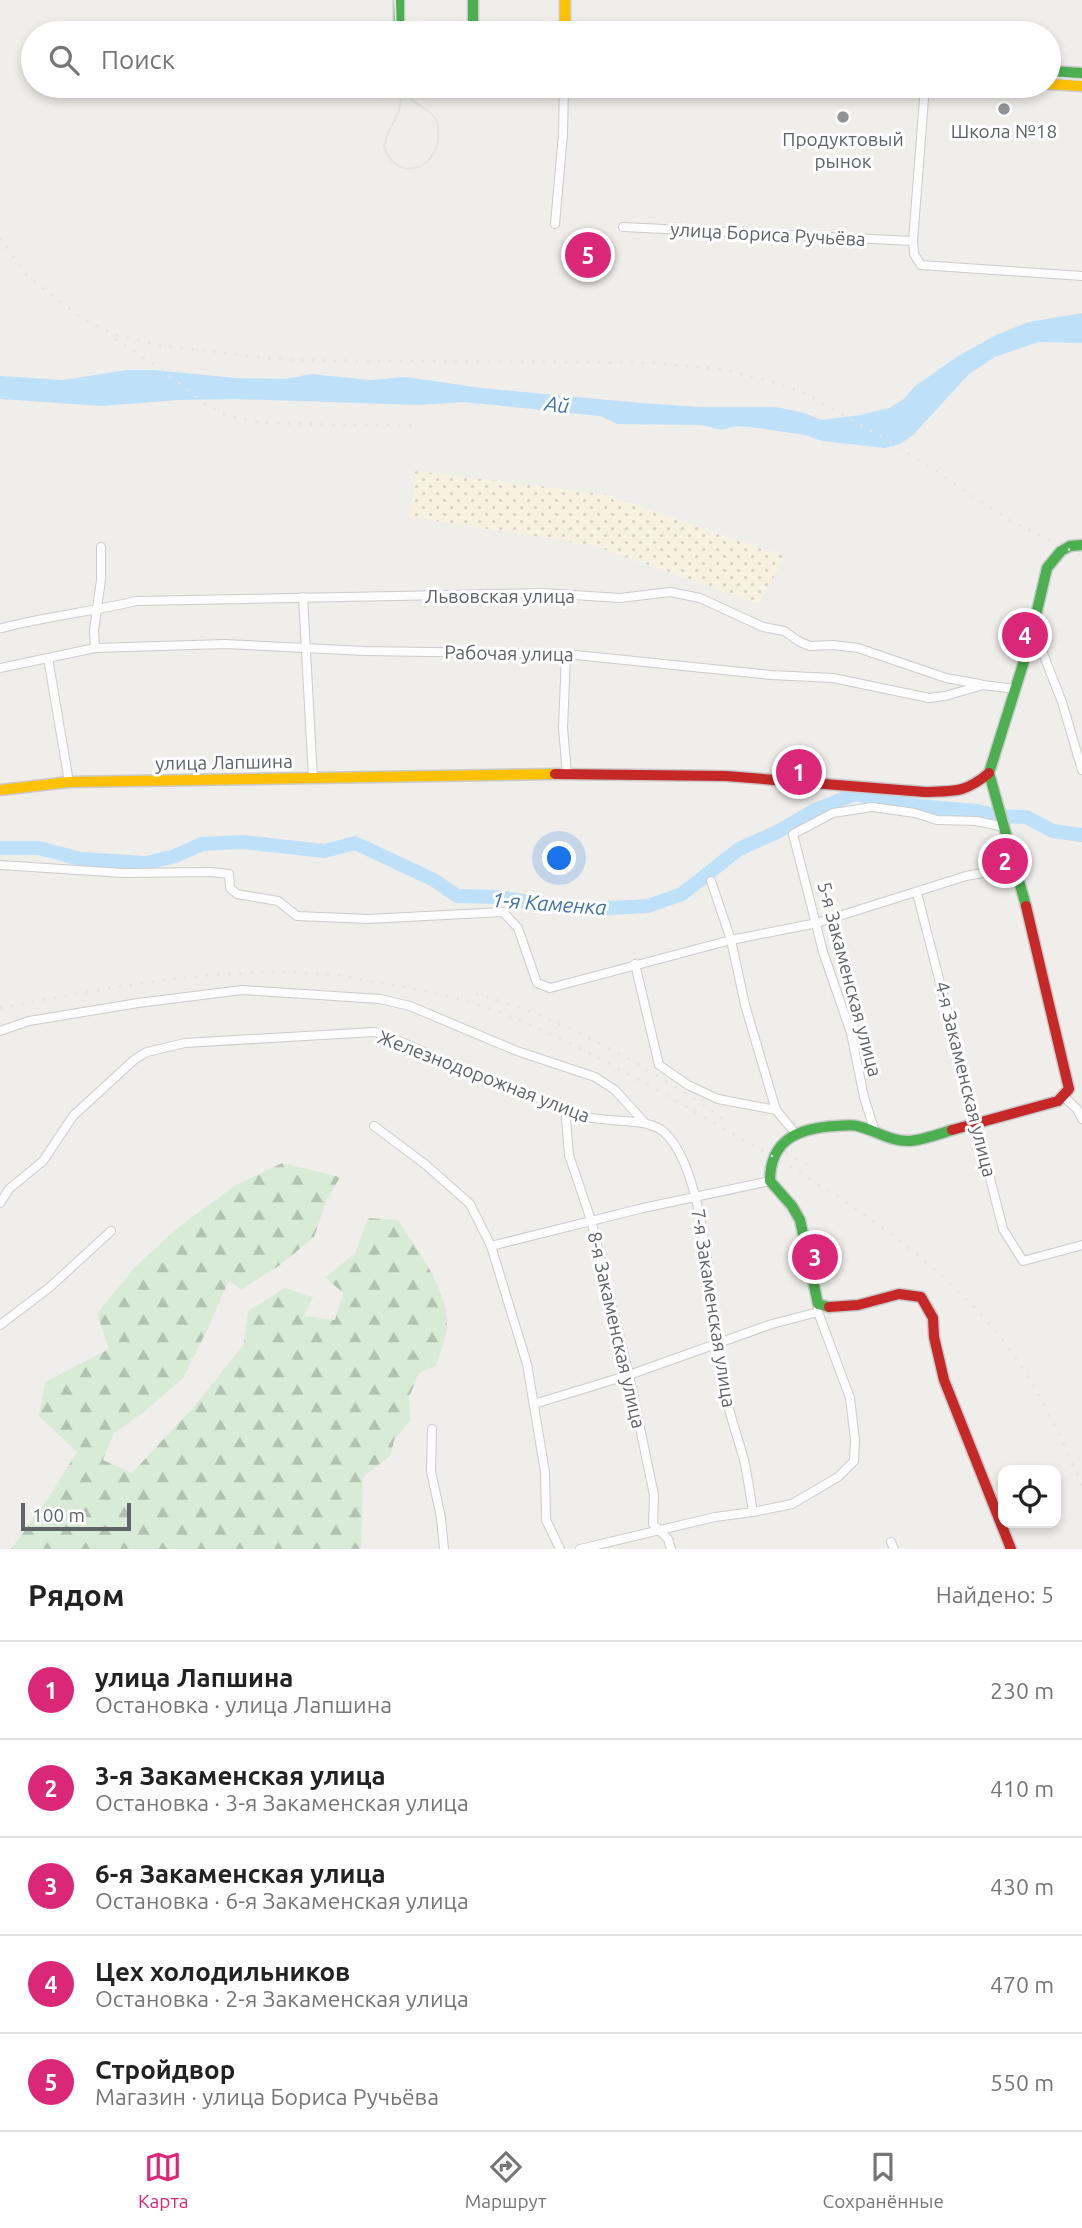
<!DOCTYPE html>
<html lang="ru">
<meta charset="utf-8">
<style>
body{margin:0;font-family:Ubuntu,sans-serif;background:#f6f6f6;color:#222}
.controls{position:absolute;right:21px;bottom:21px;display:grid;overflow:hidden;border-radius:14px;box-shadow:0 4px 10px #0003}
.controls button{width:63px;height:63px;display:grid;place-items:center;padding:0;border:0;border-bottom:2px solid #e0e0e0;background:#fff;color:#222;font:35px sans-serif}
.scale{position:absolute;left:21px;bottom:18px;width:110px;box-sizing:border-box;padding-left:7px;border:4px solid #5f6368;border-top:0;font-size:19px;line-height:24px;white-space:nowrap;color:#5f6368;-webkit-text-stroke:5px #fff;paint-order:stroke}
.you{position:absolute;left:560px;top:859px;width:24px;height:24px;margin:-18px;border:5px solid #fff;border-radius:50%;background:#1a73e8;box-shadow:0 0 0 10px #1a73e833}
.badge{display:grid;place-items:center;width:46px;height:46px;border-radius:50%;background:#db2777;color:#fff;font-size:23px;font-weight:700}
.pin{position:absolute;translate:-50% -50%;border:4px solid #fff;box-shadow:0 2px 7px #0006}
.list{margin:0;padding:0;list-style:none}
h2{display:flex;justify-content:space-between;align-items:center;height:91px;margin:0;padding:0 28px;font-size:30px}
h2 small{font-size:23px;font-weight:400;color:#767676}
.list li{display:grid;grid-template-columns:46px 1fr auto;gap:21px;align-items:center;box-sizing:border-box;height:98px;padding:0 28px;border-top:2px solid #e0e0e0}
.list b{display:block;font-size:26px;white-space:nowrap}
.list p{margin:0;font-size:23px;white-space:nowrap;color:#767676}
.list em{font-size:23px;font-style:normal;color:#767676}
.icon{flex:none;width:38px;height:38px;fill:none;stroke:currentColor;stroke-width:2;stroke-linecap:round;stroke-linejoin:round}
.map{position:relative;flex:none;width:1082px;height:1549px;overflow:hidden}
.search{position:absolute;background:#fff;box-shadow:0 4px 10px #0003;left:21px;right:21px;top:21px;height:77px;display:flex;align-items:center;gap:18px;box-sizing:border-box;padding:0 24px;border-radius:38px;color:#767676;font-size:26px}
.sheet{height:581px;background:#fff}
nav{display:flex;justify-content:space-around;align-items:center;box-sizing:border-box;height:98px;border-top:2px solid #e0e0e0;background:#fff;font-size:19px;color:#767676}
nav a{display:grid;justify-items:center;gap:4px}
nav .on{color:#db2777}
.map>svg:first-child{display:block}
.forest{fill:url(#forest-firs)}
.sand{fill:url(#sand-dots)}
.water{fill:#bfe0f9}
.lines{fill:none;stroke-linecap:round;stroke-linejoin:round}
.river{stroke:#bfe0f9;stroke-width:14}
.street-casing{stroke:#cbcccc;stroke-width:10}
.fast-casing{stroke:#cacacb;stroke-width:13}
.slow-casing{stroke:#cacacb;stroke-width:13}
.jam-casing{stroke:#cacacb;stroke-width:13}
.street{stroke:#fdfcfc;stroke-width:8}
.fast{stroke:#4caf50;stroke-width:10}
.slow{stroke:#ffc107;stroke-width:10}
.jam{stroke:#c62828;stroke-width:10}
.tram{stroke:#e4e4e4;stroke-width:2}
.rail{stroke:#e4e4e4;stroke-width:2.5;stroke-dasharray:2 9;stroke-linecap:butt}
.poi-dot{fill:#919496;stroke:#fff;stroke-width:2.5}
.labels{text-anchor:middle;dominant-baseline:central;stroke-width:6;stroke-linejoin:round;paint-order:stroke}
.poi-label{font-size:19px;fill:#5f6368;stroke:#fff}
.street-label{font-size:19px;fill:#5f6368;stroke:#fff}
.water-label{font-size:21px;font-style:italic;fill:#4174aa;stroke:#fff}
</style>
<div class="map">
<svg width="1082" height="1549" viewBox="0 0 1082 1549">
<defs>
<pattern id="forest-firs" width="22" height="20" patternUnits="userSpaceOnUse" patternTransform="scale(1.75)"><rect width="22" height="20" fill="#d8ebd6"/><path d="M5 1l3.5 6h-7zM16 11l3.5 6h-7z" fill="#b2c2b1"/></pattern>
<pattern id="sand-dots" width="8" height="8" patternUnits="userSpaceOnUse" patternTransform="scale(1.75)"><rect width="8" height="8" fill="#f6f1e1"/><path d="M2 2h.1M6 6h.1" fill="none" stroke="#d5d1c4" stroke-width="1.8" stroke-linecap="round"/></pattern>
</defs>
<rect width="100%" height="100%" fill="#efeeea"/>
<path class="forest" d="M 282,1163 L 340,1177 L 326,1202 L 314,1237 L 280,1265 L 241,1290 L 229,1280 L 209,1326 L 183,1378 L 144,1412 L 114,1433 L 103,1460 L 132,1473 L 198,1402 L 244,1344 L 248,1311 L 285,1288 L 313,1297 L 304,1316 L 335,1320 L 343,1293 L 325,1277 L 355,1254 L 368,1218 L 398,1220 C 416,1248 447,1288 447,1323 C 447,1336 440,1353 436,1366 L 419,1373 L 409,1397 L 410,1421 L 394,1440 L 391,1455 L 363,1477 L 361,1549 L 11,1549 L 49,1497 L 77,1452 L 39,1416 L 45,1382 L 109,1349 L 97,1314 L 134,1268 L 180,1226 L 236,1185 Z"/>
<polygon class="sand" points="415,471 604,494 785,556 759,604 592,545 410,517"/>
<polygon class="water" points="1082,313 1082,343 1038,342 995,357 969,374 913,435 900,444 885,448 822,441 805,435 751,427 736,426 721,430 702,425 617,424 600,416 464,402 419,405 236,399 179,400 102,406 0,399 0,376 63,380 127,370 154,370 236,378 285,379 311,374 370,380 406,377 481,388 641,403 699,407 775,407 801,412 822,420 860,415 889,408 904,399 914,387 955,358 996,335 1029,322"/>
<g class="lines">
<polyline class="river" points="0,848 39,848 80,859 146,863 175,856 202,844 243,842 325,851 355,843 434,880 457,896 498,897 553,906 592,909 648,906 682,894 739,849 777,832 815,810 855,794 918,806 977,811 996,816 1026,817 1053,831 1082,835"/>
<defs>
<g id="street">
<polyline points="925,86 913,241 914,254 921,265 1082,276"/>
<polyline points="555,224 563,134 564,86"/>
<polyline points="623,227 913,241"/>
<polyline points="303,597 313,778"/>
<path d="M 2,628 C 47,616 91,612 136,601 L 542,593 L 620,598 L 670,592 L 700,598 L 763,627 L 784,631 L 800,642 L 810,646 L 833,645 L 858,648 L 946,678 L 980,684"/>
<polyline points="1033,628 1062,702 1082,770"/>
<polyline points="95,648 94,630 101,580 101,547"/>
<polyline points="566,654 563,728 567,774"/>
<polyline points="48,658 69,782"/>
<polyline points="0,668 95,648 225,644 365,651 566,654 771,675 833,678 929,698 945,696 983,685 1015,689"/>
<polyline points="0,865 124,873 211,872 229,874 230,888 237,894 278,901 297,916 368,919 503,912 518,928 537,983 550,988 731,940 817,923 966,876 1017,867"/>
<polyline points="711,881 731,940 745,1005 776,1110 796,1134"/>
<polyline points="917,893 1003,1229 1023,1261 1082,1245"/>
<polyline points="635,964 659,1065 688,1085 718,1099 776,1110"/>
<polyline points="0,1031 29,1021 138,1003 242,990 380,999 410,1006 517,1051 595,1077 615,1090 644,1122"/>
<polyline points="1064,1097 1077,1109 1082,1119"/>
<polyline points="565,1107 569,1155 591,1220 629,1375 654,1495 653,1524 668,1539 671,1549"/>
<polyline points="374,1126 426,1165 470,1204 491,1246 527,1364 545,1472 546,1520 560,1549"/>
<polyline points="875,1132 864,1097 851,1033 823,952 793,834 833,813 872,807 915,813 937,820 976,821 1005,827"/>
<path d="M 0,1203 L 9,1189 L 43,1161 L 73,1116 L 135,1059 L 147,1052 L 185,1043 L 374,1032 L 386,1035 L 479,1076 L 587,1117 C 610,1123 647,1117 664,1132 C 711,1175 710,1330 725,1393 C 730,1416 738,1438 744,1460 C 748,1477 750,1495 753,1512"/>
<polyline points="491,1246 643,1208 770,1181"/>
<polyline points="0,1325 50,1287 111,1231"/>
<polyline points="534,1404 629,1375 772,1324 818,1312"/>
<polyline points="432,1429 431,1471 441,1518 444,1549"/>
<polyline points="891,1542 894,1549"/>
<polyline points="580,1549 715,1517 753,1512 792,1504 838,1477 854,1461 855,1440 850,1398 818,1312 818,1304"/>
</g>
<g id="fast">
<polyline points="399,0 399,33"/>
<polyline points="473,0 473,33"/>
<polyline points="399,32 487,33"/>
<polyline points="1049,71 1082,73"/>
<polyline points="1026,906 989,773 1029,645 1047,568 1061,551 1070,546 1082,545"/>
<path d="M 829,1307 L 818,1304 L 800,1220 L 792,1206 L 770,1181 C 770,1139 799,1128 836,1126 C 843,1126 851,1124 857,1126 C 875,1130 891,1142 910,1141 C 923,1140 939,1134 952,1130"/>
</g>
<g id="slow">
<polyline points="565,0 565,33"/>
<polyline points="1049,84 1082,86"/>
<polyline points="0,790 69,782 555,774"/>
</g>
<g id="jam">
<path d="M 555,774 L 726,776 L 925,792 C 955,791 965,793 989,773"/>
<polyline points="952,1130 1058,1101 1069,1089 1026,906"/>
<polyline points="829,1307 858,1305 899,1294 921,1297 933,1318 934,1337 944,1380 1011,1549"/>
</g>
</defs>
<use href="#street" class="street-casing"/>
<use href="#fast" class="fast-casing"/>
<use href="#slow" class="slow-casing"/>
<use href="#jam" class="jam-casing"/>
<use href="#street" class="street"/>
<use href="#fast" class="fast"/>
<use href="#slow" class="slow"/>
<use href="#jam" class="jam"/>
<g class="tram">
<polyline points="395,0 396,33"/>
<polyline points="1049,77 1082,80"/>
<path d="M 400,86 C 405,117 388,121 384,147 C 399,187 444,167 438,126 C 435,106 409,108 404,86"/>
</g>
<g class="rail">
<polyline points="0,238 27,276 79,316 115,335 157,345 286,360 652,363 722,369 770,381 805,393 902,449 1011,521 1082,556"/>
<polyline points="115,339 163,370 208,406 227,416 266,423 412,426"/>
<path d="M 476,994 C 556,1014 655,1070 722,1118"/>
<path d="M 0,1008 C 107,988 216,966 325,974 C 342,975 359,979 376,982 C 411,988 448,994 482,1006 C 563,1034 637,1079 711,1121 C 810,1177 909,1235 986,1320 C 1030,1369 1057,1426 1082,1486"/>
<polyline points="786,1153 809,1166"/>
</g>
</g>
<g class="poi-dot">
<circle cx="1004" cy="109" r="7"/>
<circle cx="843" cy="117" r="7"/>
</g>
<g class="labels">
<g class="poi-label">
<text x="1004" y="131">Школа №18</text>
<text x="843" y="139">Продуктовый<tspan x="843" dy="22">рынок</tspan></text>
</g>
<g class="street-label">
<text transform="translate(768 234) rotate(3)">улица Бориса Ручьёва</text>
<text x="500" y="596">Львовская улица</text>
<text transform="translate(509 653) rotate(1)">Рабочая улица</text>
<text transform="translate(224 762) rotate(-1)">улица Лапшина</text>
<text transform="translate(850 979) rotate(75)">5-я Закаменская улица</text>
<text transform="translate(484 1076) rotate(21)">Железнодорожная улица</text>
<text transform="translate(966 1079) rotate(76)">4-я Закаменская улица</text>
<text transform="translate(714 1308) rotate(81)">7-я Закаменская улица</text>
<text transform="translate(617 1330) rotate(77)">8-я Закаменская улица</text>
</g>
<g class="water-label">
<text transform="translate(557 404) rotate(7)">Ай</text>
<text transform="translate(549 903) rotate(4)">1-я Каменка</text>
</g>
</g>
</svg>
<div class="controls">
<button><svg class="icon" aria-label="locate" viewBox="0 0 24 24"><circle cx="12" cy="12" r="6"/><path d="M12 2v4M12 18v4M2 12h4M18 12h4"/></svg></button>
</div>
<div class="scale">100 m</div>
<div class="you"></div>
<div class="pin badge" style="left:799px;top:772px">1</div>
<div class="pin badge" style="left:1005px;top:861px">2</div>
<div class="pin badge" style="left:815px;top:1257px">3</div>
<div class="pin badge" style="left:1025px;top:635px">4</div>
<div class="pin badge" style="left:588px;top:255px">5</div>
<div class="search"><svg class="icon" aria-label="search" viewBox="0 0 24 24"><circle cx="10" cy="10" r="6"/><path d="M15 15l6 6"/></svg>Поиск</div>
</div>
<section class="sheet">
<h2>Рядом<small>Найдено: 5</small></h2>
<ul class="list">
<li><span class="badge">1</span><div><b>улица Лапшина</b><p>Остановка · улица Лапшина</p></div><em>230 m</em></li>
<li><span class="badge">2</span><div><b>3-я Закаменская улица</b><p>Остановка · 3-я Закаменская улица</p></div><em>410 m</em></li>
<li><span class="badge">3</span><div><b>6-я Закаменская улица</b><p>Остановка · 6-я Закаменская улица</p></div><em>430 m</em></li>
<li><span class="badge">4</span><div><b>Цех холодильников</b><p>Остановка · 2-я Закаменская улица</p></div><em>470 m</em></li>
<li><span class="badge">5</span><div><b>Стройдвор</b><p>Магазин · улица Бориса Ручьёва</p></div><em>550 m</em></li>
</ul>
</section>
<nav>
<a class="on"><svg class="icon" aria-label="map" viewBox="0 0 24 24"><path d="M3 6l6-2 6 2 6-2v14l-6 2-6-2-6 2zM9 4v14M15 6v14"/></svg>Карта</a>
<a><svg class="icon" aria-label="directions" viewBox="0 0 24 24"><path d="M12 3l9 9-9 9-9-9zM9 14v-3h6M13 9l2 2-2 2"/></svg>Маршрут</a>
<a><svg class="icon" aria-label="saved" viewBox="0 0 24 24"><path d="M7 4h10v16l-5-4-5 4z"/></svg>Сохранённые</a>
</nav>
